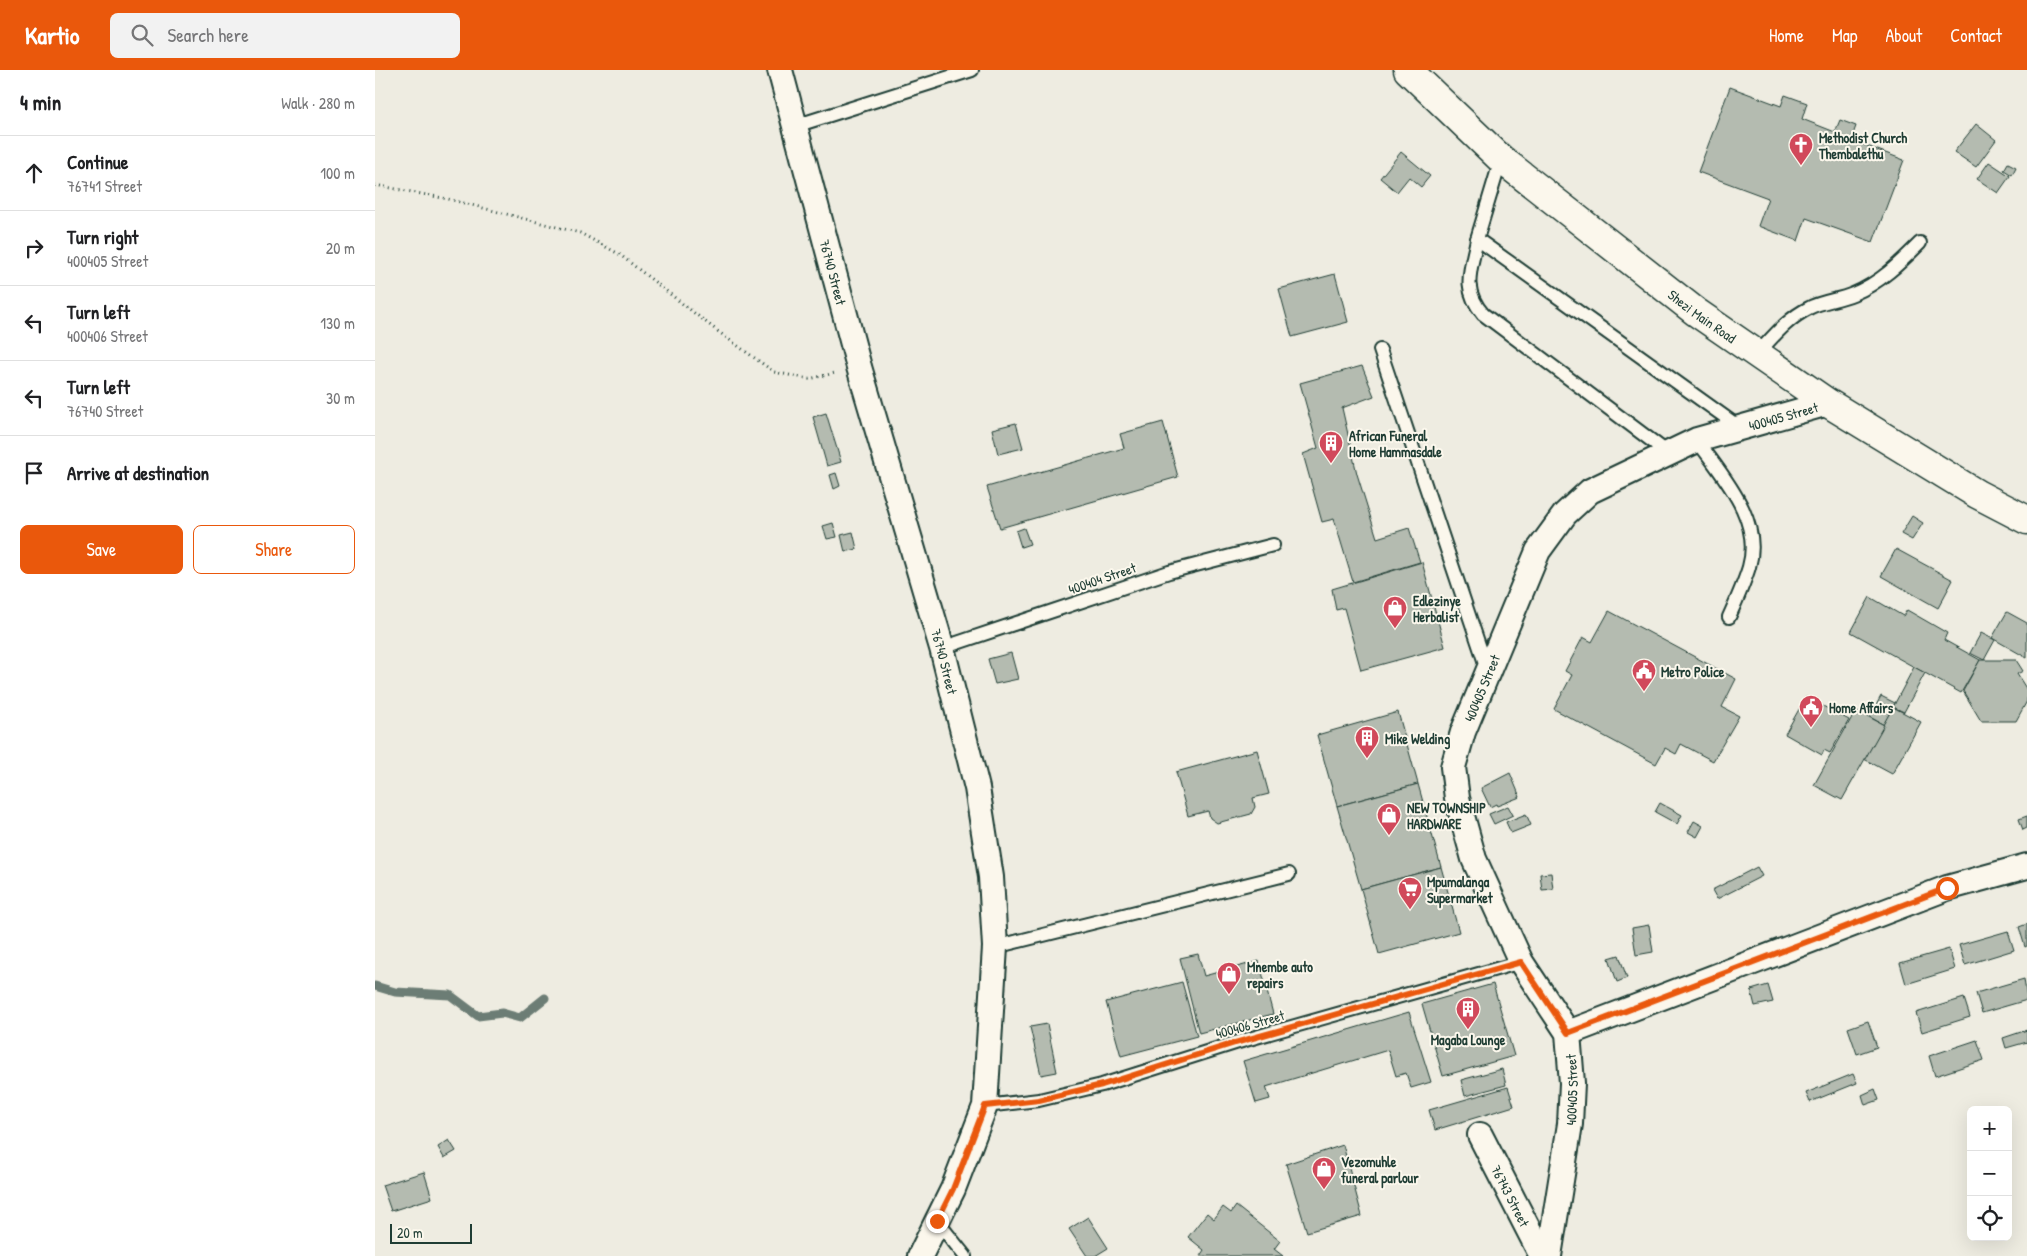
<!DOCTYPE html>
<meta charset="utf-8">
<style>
body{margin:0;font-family:"Patrick Hand",sans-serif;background:#f2f2f2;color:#202124}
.controls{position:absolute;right:15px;bottom:15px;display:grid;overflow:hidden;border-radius:8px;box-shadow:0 5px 20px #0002}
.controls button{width:45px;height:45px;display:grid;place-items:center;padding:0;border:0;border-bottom:1px solid #e0e0e0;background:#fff;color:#202124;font:25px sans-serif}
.scale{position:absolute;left:15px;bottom:12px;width:82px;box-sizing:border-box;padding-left:5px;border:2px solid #1f3d34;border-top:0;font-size:14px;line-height:18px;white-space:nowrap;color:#1f3d34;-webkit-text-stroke:4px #fbf7ec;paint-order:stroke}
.stop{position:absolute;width:15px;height:15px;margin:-11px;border:4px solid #ea580c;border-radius:50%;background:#fff}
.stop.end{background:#ea580c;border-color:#fff;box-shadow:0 1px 5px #0008}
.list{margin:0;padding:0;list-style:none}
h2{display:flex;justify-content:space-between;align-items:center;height:65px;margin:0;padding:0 20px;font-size:21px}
h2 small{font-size:16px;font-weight:400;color:#757577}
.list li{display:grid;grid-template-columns:32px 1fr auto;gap:15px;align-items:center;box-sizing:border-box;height:75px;padding:0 20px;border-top:1px solid #e0e0e0}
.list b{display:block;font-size:19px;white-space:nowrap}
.list p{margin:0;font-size:16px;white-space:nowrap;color:#757577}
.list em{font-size:16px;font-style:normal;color:#757577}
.actions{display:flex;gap:10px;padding:15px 20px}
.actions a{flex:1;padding:11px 0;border:1px solid #ea580c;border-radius:8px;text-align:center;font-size:18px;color:#ea580c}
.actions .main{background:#ea580c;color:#fff}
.icon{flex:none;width:28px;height:28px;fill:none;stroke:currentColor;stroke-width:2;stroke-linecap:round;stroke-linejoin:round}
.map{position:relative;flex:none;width:1652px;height:1186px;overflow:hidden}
header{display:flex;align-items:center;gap:30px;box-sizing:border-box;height:70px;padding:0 25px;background:#ea580c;color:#fff}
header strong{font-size:24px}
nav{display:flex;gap:28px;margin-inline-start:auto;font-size:18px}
.search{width:350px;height:45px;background:#f2f2f2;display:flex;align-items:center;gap:12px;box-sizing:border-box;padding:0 18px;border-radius:8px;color:#757577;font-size:19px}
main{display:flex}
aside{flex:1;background:#fff}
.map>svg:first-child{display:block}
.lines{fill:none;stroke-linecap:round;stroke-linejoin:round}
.stream{stroke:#6c7d74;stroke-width:9}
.building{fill:#b4bbb0;stroke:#1f3d34}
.service-casing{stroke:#1f3d34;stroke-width:16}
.minor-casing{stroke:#1f3d34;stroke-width:28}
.tertiary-casing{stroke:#1f3d34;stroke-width:31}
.path{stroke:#1f3d34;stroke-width:3;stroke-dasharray:1 4;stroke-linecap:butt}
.service{stroke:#fbf7ec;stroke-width:12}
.minor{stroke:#fbf7ec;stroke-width:24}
.tertiary{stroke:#fbf7ec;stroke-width:28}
.route{stroke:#ea580c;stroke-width:6}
.labels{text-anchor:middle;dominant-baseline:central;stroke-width:4;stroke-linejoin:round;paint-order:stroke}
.poi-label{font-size:14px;font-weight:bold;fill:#1f3d34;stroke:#fbf7ec;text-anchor:start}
.street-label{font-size:14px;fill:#1f3d34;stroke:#fbf7ec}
</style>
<header>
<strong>Kartio</strong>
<div class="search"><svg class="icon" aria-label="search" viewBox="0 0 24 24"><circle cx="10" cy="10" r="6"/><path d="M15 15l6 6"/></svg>Search here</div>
<nav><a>Home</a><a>Map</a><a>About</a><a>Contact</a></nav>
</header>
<main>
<aside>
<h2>4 min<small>Walk · 280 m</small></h2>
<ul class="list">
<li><svg class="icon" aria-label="ahead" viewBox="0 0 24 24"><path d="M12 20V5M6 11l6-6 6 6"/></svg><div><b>Continue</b><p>76741 Street</p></div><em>100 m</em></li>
<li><svg class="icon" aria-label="right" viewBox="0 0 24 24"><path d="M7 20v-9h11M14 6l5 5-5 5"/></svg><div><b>Turn right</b><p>400405 Street</p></div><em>20 m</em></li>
<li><svg class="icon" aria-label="left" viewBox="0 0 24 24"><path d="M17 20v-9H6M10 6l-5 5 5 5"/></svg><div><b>Turn left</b><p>400406 Street</p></div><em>130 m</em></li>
<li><svg class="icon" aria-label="left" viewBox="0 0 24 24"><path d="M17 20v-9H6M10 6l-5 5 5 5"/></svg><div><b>Turn left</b><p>76740 Street</p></div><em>30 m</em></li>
<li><svg class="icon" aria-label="arrive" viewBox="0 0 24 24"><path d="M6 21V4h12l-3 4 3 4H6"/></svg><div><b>Arrive at destination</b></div></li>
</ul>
<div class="actions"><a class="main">Save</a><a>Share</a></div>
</aside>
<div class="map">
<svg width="1652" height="1186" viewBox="0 0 1652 1186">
<rect width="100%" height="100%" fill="#eeece1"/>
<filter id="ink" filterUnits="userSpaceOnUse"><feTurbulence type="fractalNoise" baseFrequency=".02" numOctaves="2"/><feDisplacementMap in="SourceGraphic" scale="10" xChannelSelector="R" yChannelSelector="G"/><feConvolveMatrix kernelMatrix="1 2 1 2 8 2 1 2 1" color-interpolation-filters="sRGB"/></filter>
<g filter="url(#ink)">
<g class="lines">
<polyline class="stream" points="0,916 20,922 75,925 103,946 127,943 145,948 170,928"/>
</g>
<g class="building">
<polygon points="1355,17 1406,36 1410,25 1432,33 1427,49 1460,62 1465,50 1481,56 1476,70 1529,90 1498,172 1431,148 1423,171 1383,156 1393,128 1323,102"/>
<polygon points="1601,54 1621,70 1601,97 1579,82"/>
<polygon points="1026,82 1055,106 1046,117 1034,107 1022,122 1005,108"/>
<polygon points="1614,92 1635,106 1623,123 1602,109"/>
<polygon points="1633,93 1641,97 1637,105 1629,100"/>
<polygon points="960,204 973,252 917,267 904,219"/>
<polygon points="987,296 999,326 967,338 982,404 1002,468 1034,458 1045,492 978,512 959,449 947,452 928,384 943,378 925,313"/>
<polygon points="451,343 466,392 452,396 438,347"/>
<polygon points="788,352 803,407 625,458 612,417 749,378 745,364"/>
<polygon points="641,353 648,378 623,384 617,359"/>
<polygon points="461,403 465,416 459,419 455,405"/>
<polygon points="1537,446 1548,453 1537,470 1526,464"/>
<polygon points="458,453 462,467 452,469 448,456"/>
<polygon points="649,458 655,474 646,477 641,461"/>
<polygon points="478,462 482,479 470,482 466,465"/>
<polygon points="1521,479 1578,510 1563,538 1506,506"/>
<polygon points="1047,492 1070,577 986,600 969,538 961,540 957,519"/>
<polygon points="1495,527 1528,546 1532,540 1572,563 1569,570 1605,590 1586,623 1476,562"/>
<polygon points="1234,541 1361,609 1347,637 1364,646 1338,691 1306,674 1301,684 1290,678 1281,694 1179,639 1197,605 1190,601 1208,567 1217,572"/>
<polygon points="1632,542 1652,553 1652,588 1617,568"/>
<polygon points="1606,563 1620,570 1609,590 1595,583"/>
<polygon points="636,583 643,609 620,614 613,589"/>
<polygon points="1605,590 1641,590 1648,601 1642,604 1652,620 1652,631 1641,651 1606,651 1588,621"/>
<polygon points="1539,597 1550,603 1529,642 1518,637"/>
<polygon points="1506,626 1520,633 1509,655 1495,647"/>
<polygon points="1431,627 1474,650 1455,683 1449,680 1447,685 1410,664"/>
<polygon points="1518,637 1546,652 1517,704 1489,689"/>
<polygon points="1481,640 1509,655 1467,730 1439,715"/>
<polygon points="1023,642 1043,714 962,736 942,665"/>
<polygon points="882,680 894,724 878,728 880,737 876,744 842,753 835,748 833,741 813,746 801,702"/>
<polygon points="1135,703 1145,727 1122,736 1121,734 1115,737 1106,718"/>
<polygon points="1043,714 1066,797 986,819 962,736"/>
<polygon points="1285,733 1307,745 1302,754 1280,742"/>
<polygon points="1133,736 1138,745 1119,754 1114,744"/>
<polygon points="1151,744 1156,755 1136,763 1131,752"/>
<polygon points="1652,746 1652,758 1648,760 1644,749"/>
<polygon points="1319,751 1328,756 1322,767 1313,762"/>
<polygon points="1066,797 1084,862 1004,884 986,819"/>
<polygon points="1382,797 1387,806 1342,829 1337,820"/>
<polygon points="1176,803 1178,819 1167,820 1165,804"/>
<polygon points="1652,854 1652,876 1650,877 1644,857"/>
<polygon points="1274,855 1278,882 1261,885 1257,858"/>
<polygon points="1633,861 1639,880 1590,895 1584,875"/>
<polygon points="1574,879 1580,899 1531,914 1525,893"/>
<polygon points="823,884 829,906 884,891 898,944 824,963 805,888"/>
<polygon points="1244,885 1252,908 1242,912 1234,888"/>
<polygon points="1649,909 1652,930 1607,943 1601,923"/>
<polygon points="807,912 822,966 746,986 731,932"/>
<polygon points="1118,914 1139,986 1068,1006 1047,934"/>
<polygon points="1393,915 1398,932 1380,936 1376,920"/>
<polygon points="1589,928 1595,947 1547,962 1541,943"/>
<polygon points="1034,942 1056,1012 1036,1018 1031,1003 1021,1006 1013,980 891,1017 895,1029 881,1033 868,991"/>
<polygon points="1493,951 1502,977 1482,984 1473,958"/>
<polygon points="672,954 682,1002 666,1005 655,957"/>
<polygon points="1652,960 1652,972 1631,978 1628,968"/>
<polygon points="1602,970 1609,990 1560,1006 1554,986"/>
<polygon points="1127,999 1131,1015 1090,1026 1086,1010"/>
<polygon points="1478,1004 1482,1013 1435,1032 1431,1023"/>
<polygon points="1133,1017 1139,1036 1060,1060 1054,1040"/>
<polygon points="1500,1019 1504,1030 1490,1035 1487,1025"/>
<polygon points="74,1070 81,1081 69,1088 63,1077"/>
<polygon points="968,1075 987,1146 932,1162 911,1094"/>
<polygon points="49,1102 57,1128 16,1141 7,1115"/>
<polygon points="861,1136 905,1171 899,1179 908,1186 825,1186 829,1180 813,1167 832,1143 839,1149 848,1137 856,1143"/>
<polygon points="713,1147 733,1178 720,1186 712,1186 694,1159"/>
</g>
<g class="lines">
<defs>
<g id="service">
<polyline points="420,56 597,0"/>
<polyline points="1126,89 1102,169 1364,357"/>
<path d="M 1102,169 C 1096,200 1086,218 1108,244 L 1293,383"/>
<polyline points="1005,280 1112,599"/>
<path d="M 1382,284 C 1398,267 1412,249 1434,238 C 1447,231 1464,230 1478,224 C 1505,213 1525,193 1545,173"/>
<path d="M 1322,370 C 1347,406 1388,449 1374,497 C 1369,514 1361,531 1354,547"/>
<polyline points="567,578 794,502 898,475"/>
<polyline points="620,877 914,804"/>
<polyline points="610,1036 664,1030 727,1015 860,973 1146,892"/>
<polyline points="562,1151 590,1186"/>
</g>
<g id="minor">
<path id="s1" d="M 405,0 L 484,297 L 567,578 L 602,718 L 616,807 L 620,877 L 610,1036 L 578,1119 L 545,1186"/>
<polyline points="1193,963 1572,818 1652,796"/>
<path id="s2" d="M 1105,1065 L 1167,1186"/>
<path id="s3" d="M 1174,1186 L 1195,1054 L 1197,1013 L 1193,963 L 1146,892 L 1099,789 L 1082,728 L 1078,697 L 1088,662 L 1163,481 L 1190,444 L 1215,421 L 1322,370 L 1453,333"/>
</g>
<g id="tertiary">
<path id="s4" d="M 1033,0 L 1126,89 L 1321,242 L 1453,333 L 1602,424 L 1652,450"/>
</g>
</defs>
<use href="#service" class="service-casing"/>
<use href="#minor" class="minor-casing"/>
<use href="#tertiary" class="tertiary-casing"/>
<polyline class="path" points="0,115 73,129 205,163 244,184 341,260 399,302 434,309 460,303"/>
<use href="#service" class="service"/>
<use href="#minor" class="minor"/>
<use href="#tertiary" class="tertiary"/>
</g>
</g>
<g class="lines" filter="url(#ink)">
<polyline class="route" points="562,1151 578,1119 610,1036 664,1030 727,1015 860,973 1146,892 1193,963 1572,818"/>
</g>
<defs>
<symbol id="church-pin" viewBox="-11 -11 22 30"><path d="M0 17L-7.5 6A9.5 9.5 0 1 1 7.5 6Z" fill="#d1495b" stroke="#fbf7ec"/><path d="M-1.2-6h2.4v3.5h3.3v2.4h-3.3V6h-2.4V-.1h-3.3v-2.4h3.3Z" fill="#fff"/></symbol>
<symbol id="building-pin" viewBox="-11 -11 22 30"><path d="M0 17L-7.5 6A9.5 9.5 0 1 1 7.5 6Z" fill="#d1495b" stroke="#fbf7ec"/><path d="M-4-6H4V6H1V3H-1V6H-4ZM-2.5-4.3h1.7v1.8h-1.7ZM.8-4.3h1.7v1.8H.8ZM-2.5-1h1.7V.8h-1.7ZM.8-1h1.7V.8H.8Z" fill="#fff"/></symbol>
<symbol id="shop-pin" viewBox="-11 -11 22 30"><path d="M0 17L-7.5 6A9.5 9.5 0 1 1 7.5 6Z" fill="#d1495b" stroke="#fbf7ec"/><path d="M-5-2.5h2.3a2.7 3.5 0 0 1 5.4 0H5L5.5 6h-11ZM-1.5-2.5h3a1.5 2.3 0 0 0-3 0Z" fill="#fff"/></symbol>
<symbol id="civic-pin" viewBox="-11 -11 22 30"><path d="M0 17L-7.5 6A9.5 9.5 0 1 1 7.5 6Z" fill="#d1495b" stroke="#fbf7ec"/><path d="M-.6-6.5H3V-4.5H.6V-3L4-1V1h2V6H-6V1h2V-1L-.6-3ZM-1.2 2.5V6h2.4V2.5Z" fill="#fff"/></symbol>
<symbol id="supermarket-pin" viewBox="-11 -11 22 30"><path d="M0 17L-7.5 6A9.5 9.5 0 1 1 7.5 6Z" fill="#d1495b" stroke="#fbf7ec"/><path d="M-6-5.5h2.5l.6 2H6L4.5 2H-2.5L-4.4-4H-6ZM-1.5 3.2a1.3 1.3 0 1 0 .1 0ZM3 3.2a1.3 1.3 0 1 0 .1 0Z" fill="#fff"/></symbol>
</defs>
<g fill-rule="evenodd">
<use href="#church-pin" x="1412" y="61" width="28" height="38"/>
<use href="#building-pin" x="942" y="359" width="28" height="38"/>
<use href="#shop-pin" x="1006" y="524" width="28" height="38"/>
<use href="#civic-pin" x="1255" y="587" width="28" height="38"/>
<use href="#civic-pin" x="1422" y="623" width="28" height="38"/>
<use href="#building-pin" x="978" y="654" width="28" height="38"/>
<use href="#shop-pin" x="1000" y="731" width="28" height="38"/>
<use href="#supermarket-pin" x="1021" y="805" width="28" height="38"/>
<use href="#shop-pin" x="840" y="890" width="28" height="38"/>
<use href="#building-pin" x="1079" y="925" width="28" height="38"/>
<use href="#shop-pin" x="935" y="1085" width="28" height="38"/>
</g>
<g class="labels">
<g class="poi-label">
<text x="1444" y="67">Methodist Church<tspan x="1444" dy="16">Thembalethu</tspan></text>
<text x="974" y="365">African Funeral<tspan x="974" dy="16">Home Hammasdale</tspan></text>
<text x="1038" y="530">Edlezinye<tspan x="1038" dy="16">Herbalist</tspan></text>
<text x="1286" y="601">Metro Police</text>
<text x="1454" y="637">Home Affairs</text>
<text x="1010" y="668">Mike Welding</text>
<text x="1032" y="737">NEW TOWNSHIP<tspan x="1032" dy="16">HARDWARE</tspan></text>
<text x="1052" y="811">Mpumalanga<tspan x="1052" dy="16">Supermarket</tspan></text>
<text x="872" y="896">Mnembe auto<tspan x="872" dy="16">repairs</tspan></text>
<text x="1093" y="969" text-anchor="middle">Magaba Lounge</text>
<text x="966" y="1091">Vezomuhle<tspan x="966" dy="16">funeral parlour</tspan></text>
</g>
<g class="street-label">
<text stroke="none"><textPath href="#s1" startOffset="209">76740 Street</textPath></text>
<text stroke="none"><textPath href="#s4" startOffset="384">Shezi Main Road</textPath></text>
<text stroke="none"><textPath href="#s3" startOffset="1038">400405 Street</textPath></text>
<text transform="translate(727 508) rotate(-19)">400404 Street</text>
<text stroke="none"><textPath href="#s1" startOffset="614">76740 Street</textPath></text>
<text stroke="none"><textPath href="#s3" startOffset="602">400405 Street</textPath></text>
<text transform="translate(875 954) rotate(-16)">400406 Street</text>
<text stroke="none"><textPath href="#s3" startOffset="168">400405 Street</textPath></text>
<text stroke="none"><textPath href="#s2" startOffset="68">76743 Street</textPath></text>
</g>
</g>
</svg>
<div class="controls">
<button>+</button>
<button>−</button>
<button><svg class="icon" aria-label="locate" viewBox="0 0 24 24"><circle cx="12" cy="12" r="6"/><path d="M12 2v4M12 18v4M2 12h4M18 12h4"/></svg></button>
</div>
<div class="scale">20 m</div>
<div class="stop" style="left:1572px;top:818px"></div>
<div class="stop end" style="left:562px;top:1151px"></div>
</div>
</main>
